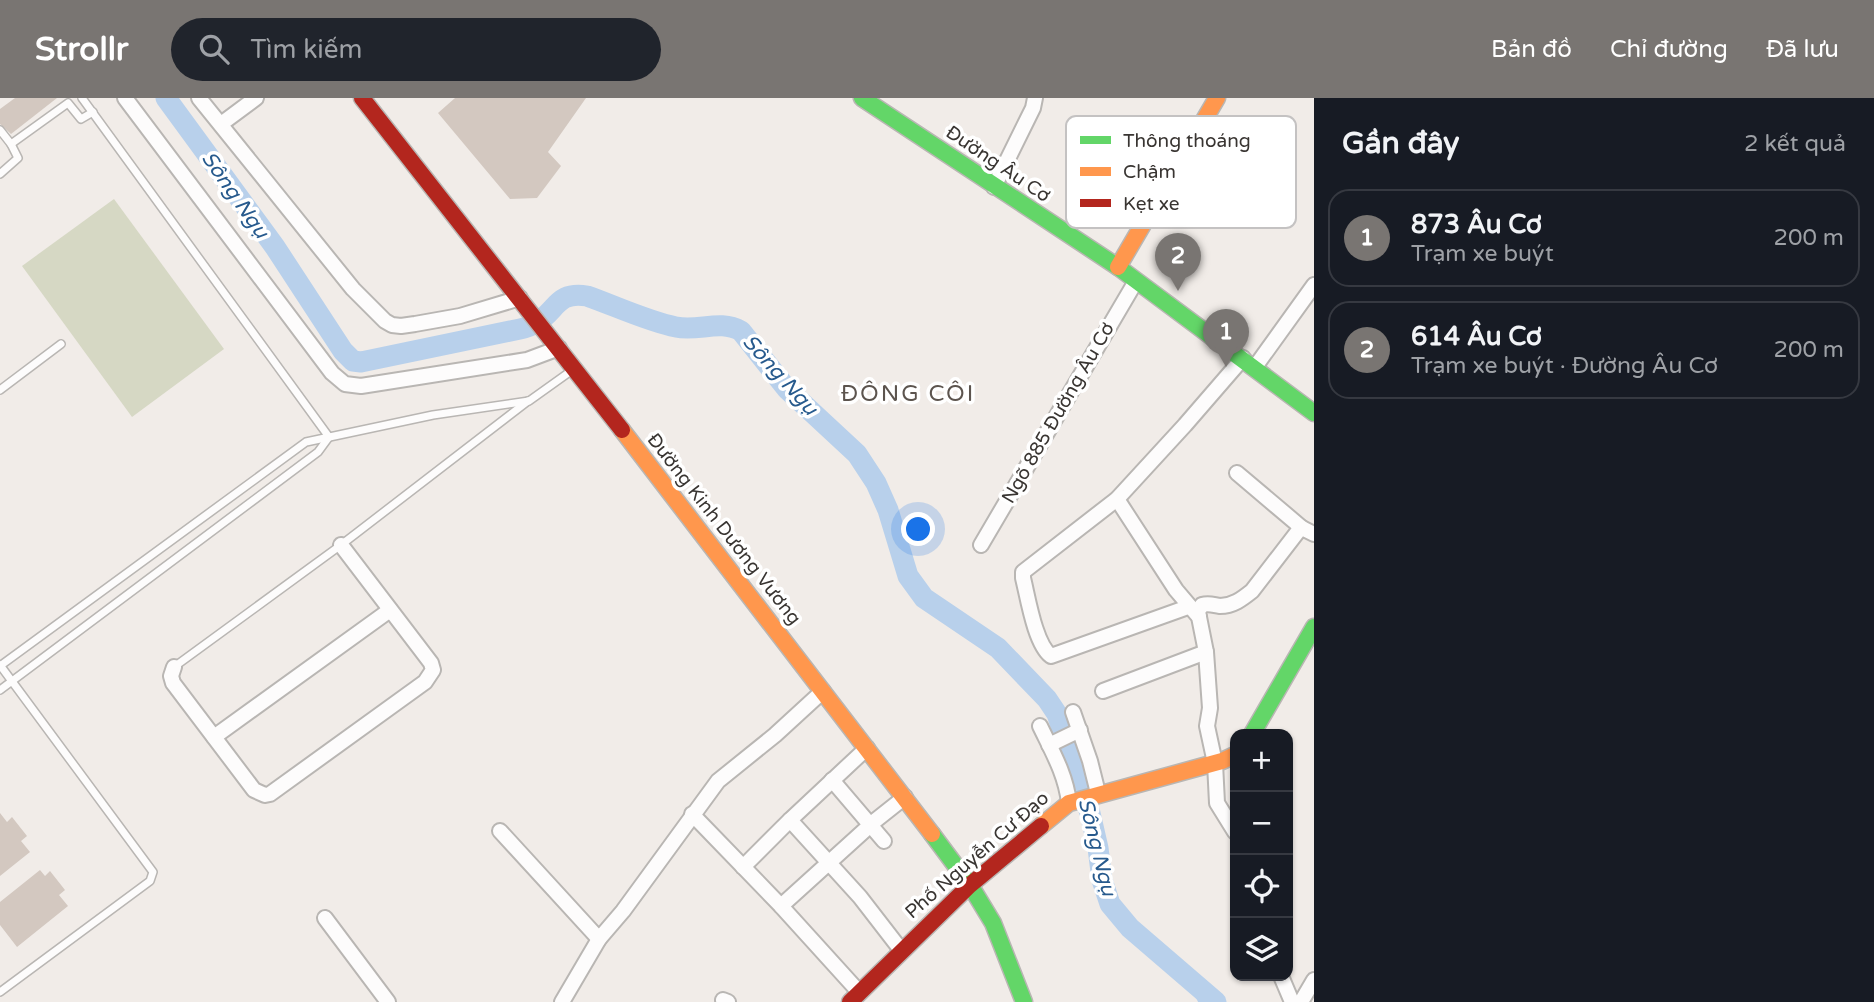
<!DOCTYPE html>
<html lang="vi">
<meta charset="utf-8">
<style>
body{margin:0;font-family:"Varela Round",sans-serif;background:#20242c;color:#f1f3f6}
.controls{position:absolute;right:21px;bottom:21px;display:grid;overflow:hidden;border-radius:14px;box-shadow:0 2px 5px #0004}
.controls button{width:63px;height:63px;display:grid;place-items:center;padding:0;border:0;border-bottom:2px solid #363941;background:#171b24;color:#f1f3f6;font:35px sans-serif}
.you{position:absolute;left:919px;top:432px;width:24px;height:24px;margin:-18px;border:5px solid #fff;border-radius:50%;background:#1a73e8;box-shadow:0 0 0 10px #1a73e833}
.badge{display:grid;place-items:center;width:46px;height:46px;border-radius:50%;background:#797572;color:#fff;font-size:23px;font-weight:700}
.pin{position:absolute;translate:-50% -58px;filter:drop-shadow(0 2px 4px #0008)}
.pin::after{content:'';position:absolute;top:37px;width:24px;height:21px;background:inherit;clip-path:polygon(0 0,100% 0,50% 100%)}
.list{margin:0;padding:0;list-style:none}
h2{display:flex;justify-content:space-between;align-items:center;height:91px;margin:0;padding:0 28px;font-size:30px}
h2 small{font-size:23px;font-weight:400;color:#9ea1a6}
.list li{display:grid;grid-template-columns:46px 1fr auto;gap:21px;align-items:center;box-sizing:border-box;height:98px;margin:0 14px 14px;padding:0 14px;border:2px solid #363941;border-radius:21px}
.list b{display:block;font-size:26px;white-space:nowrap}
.list p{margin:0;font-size:23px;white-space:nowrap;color:#9ea1a6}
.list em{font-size:23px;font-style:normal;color:#9ea1a6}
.icon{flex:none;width:38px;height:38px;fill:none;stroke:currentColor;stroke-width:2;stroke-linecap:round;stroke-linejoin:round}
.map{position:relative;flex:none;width:1314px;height:904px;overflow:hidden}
header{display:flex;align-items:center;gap:42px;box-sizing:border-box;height:98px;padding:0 35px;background:#797572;color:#fff}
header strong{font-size:33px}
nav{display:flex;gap:38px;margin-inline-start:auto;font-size:24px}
.search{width:490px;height:63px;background:#20242c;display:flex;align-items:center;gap:18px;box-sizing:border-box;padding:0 24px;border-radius:38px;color:#9ea1a6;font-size:26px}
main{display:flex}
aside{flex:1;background:#171b24}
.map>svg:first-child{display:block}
.green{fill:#d6d8c4}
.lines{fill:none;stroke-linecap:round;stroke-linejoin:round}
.stream{stroke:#b8d0eb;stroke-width:3.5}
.river{stroke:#b8d0eb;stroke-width:21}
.building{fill:#d3c8c0}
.lane-casing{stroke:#b9b6b3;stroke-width:10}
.street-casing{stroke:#b9b6b3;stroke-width:18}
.fast-casing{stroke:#b9b6b3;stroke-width:19}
.slow-casing{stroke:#b9b6b3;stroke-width:19}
.jam-casing{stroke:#b9b6b3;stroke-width:19}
.lane{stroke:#fdfcfc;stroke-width:7}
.street{stroke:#fdfcfc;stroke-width:14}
.fast{stroke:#63d668;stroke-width:16}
.slow{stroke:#ff974d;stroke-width:16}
.jam{stroke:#b3261e;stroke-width:16}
.labels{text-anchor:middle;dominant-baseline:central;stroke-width:7;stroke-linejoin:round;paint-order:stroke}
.street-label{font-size:19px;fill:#393532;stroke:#fff}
.water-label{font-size:21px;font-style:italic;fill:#275a8d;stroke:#fff}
.quarter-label{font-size:23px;letter-spacing:2px;fill:#5c544e;stroke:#fff}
.key{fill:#fff;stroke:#c4c2c2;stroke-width:2}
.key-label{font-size:19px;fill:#393532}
</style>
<header>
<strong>Strollr</strong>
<div class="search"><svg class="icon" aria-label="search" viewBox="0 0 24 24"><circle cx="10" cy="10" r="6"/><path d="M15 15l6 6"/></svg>Tìm kiếm</div>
<nav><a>Bản đồ</a><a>Chỉ đường</a><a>Đã lưu</a></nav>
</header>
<main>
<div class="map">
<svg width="1314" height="904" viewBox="0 0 1314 904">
<rect width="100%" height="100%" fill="#f1ece8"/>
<polygon class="green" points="114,101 224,251 132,319 22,168"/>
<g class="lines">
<polyline class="stream" points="1189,881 1200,904"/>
<path class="river" d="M 166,0 L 275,149 L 343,253 L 353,263 L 361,264 L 520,231 C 525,230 531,228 536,225 C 557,213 556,193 587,198 C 613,207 649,224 676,229 C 698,234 720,221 741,233 L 787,291 L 857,356 L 876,385 L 888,412 L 908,478 L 924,500 L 998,550 L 1047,601 L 1057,616 L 1090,715 L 1098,750 L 1102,782 L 1110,806 L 1130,830 L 1216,904"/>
</g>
<g class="building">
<polygon points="15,0 57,0 11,36 0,26 0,11"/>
<polygon points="455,0 586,0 548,54 561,68 537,100 510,101 438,15"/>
<polygon points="0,715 7,724 12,719 27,738 21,743 30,754 0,778"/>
<polygon points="40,772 45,778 50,773 65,792 59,797 68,808 17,849 0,827 0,804"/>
</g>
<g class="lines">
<defs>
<g id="lane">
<polyline points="0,32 11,46 68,5 81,21 93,14"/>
<polyline points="0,76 18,60 11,46"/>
<polyline points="0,292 61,246"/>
<polyline points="0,568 306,344 433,317 529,303 571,273"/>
<polyline points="174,569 341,447 528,303"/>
<polyline points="0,592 318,354 329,339 82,0"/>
<polyline points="0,894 150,783 153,774 0,567"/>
</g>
<g id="street">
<polyline points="125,0 332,275 345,286 361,288 527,262 559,250"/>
<polyline points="199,0 353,191 385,223 392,227 401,228 415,226 460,218 520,200"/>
<polyline points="221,26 256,0"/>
<polyline points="994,89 1033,10 1035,0"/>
<polyline points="1255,269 1314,187"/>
<polyline points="1237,375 1302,430"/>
<polyline points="1117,401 1176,492 1199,519 1206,554 1210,610 1207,628 1215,665 1217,705 1235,734"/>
<polyline points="981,447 1136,183"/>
<path d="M 1188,509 L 1051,558 C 1035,546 1028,500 1023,480 L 1023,474 L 1117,401 L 1185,327 L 1243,260"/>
<path d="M 1199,519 L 1198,513 L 1202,507 C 1209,505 1213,507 1220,508 C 1233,508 1242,501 1252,493 L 1299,432 L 1302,430 L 1314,436"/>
<polyline points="174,569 171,578 173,585 254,692 265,697 270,696 425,584 433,572 431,565 341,447"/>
<polyline points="1103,593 1206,554"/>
<polyline points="1073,614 1090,663 1098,695"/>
<path d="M 1040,628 C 1052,653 1066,677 1069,705"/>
<polyline points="214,639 390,512"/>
<polyline points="1049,647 1080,632"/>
<polyline points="867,650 790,722 860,799 901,852"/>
<polyline points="832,682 884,743"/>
<polyline points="692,716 781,808 859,894"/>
<polyline points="500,733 599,841"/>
<polyline points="743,769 790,722"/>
<polyline points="781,808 876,722 905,699"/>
<polyline points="325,820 388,904"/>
<polyline points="1281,878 1292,904"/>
<polyline points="723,902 728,904"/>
<polyline points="562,904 599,841 623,813 718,683 775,637 823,593"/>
<polyline points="1301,904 1314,882"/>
</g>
<g id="fast">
<polyline points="862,0 1118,169 1314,315"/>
<polyline points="1252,636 1314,529"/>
<polyline points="932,736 970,787 993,825 1024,904"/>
</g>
<g id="slow">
<polyline points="1118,169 1217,0"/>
<polyline points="622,332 932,736"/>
<polyline points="1041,728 1069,705 1222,663 1235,657"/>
</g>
<g id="jam">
<polyline points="362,0 622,332"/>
<polyline points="850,904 970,787 1041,728"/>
</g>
</defs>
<use href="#lane" class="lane-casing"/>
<use href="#street" class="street-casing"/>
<use href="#fast" class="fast-casing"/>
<use href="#slow" class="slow-casing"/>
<use href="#jam" class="jam-casing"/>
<use href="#lane" class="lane"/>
<use href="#street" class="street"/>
<use href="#fast" class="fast"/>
<use href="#slow" class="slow"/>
<use href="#jam" class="jam"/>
</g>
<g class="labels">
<g class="street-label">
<text transform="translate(998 66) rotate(34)">Đường Âu Cơ</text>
<text transform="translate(1058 315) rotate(-60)">Ngõ 885 Đường Âu Cơ</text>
<text transform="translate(724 431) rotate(52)">Đường Kinh Dương Vương</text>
<text transform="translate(977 757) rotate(-41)">Phố Nguyễn Cư Đạo</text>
</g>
<g class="water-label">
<text transform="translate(235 97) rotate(55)">Sông Ngụ</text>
<text transform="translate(780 277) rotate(48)">Sông Ngụ</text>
<text transform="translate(1097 749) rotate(76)">Sông Ngụ</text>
</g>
<g class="quarter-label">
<text x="908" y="296">ĐÔNG CÔI</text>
</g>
</g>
<rect x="1066" y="18" width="230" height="112" rx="10" class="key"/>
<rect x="1080" y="38" width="31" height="8" fill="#63d668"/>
<rect x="1080" y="69" width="31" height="9" fill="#ff974d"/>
<rect x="1080" y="101" width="31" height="8" fill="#b3261e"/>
<g class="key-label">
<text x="1123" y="49">Thông thoáng</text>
<text x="1123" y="80">Chậm</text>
<text x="1123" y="112">Kẹt xe</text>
</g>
</svg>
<div class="controls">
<button>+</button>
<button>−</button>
<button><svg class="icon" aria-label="locate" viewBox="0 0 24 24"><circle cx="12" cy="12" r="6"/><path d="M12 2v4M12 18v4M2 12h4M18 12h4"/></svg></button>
<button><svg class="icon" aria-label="layers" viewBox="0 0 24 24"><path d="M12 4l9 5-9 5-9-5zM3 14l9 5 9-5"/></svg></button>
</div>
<div class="you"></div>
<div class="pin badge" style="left:1226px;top:269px">1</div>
<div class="pin badge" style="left:1178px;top:193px">2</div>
</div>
<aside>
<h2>Gần đây<small>2 kết quả</small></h2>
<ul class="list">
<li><span class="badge">1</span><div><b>873 Âu Cơ</b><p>Trạm xe buýt</p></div><em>200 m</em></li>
<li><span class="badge">2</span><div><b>614 Âu Cơ</b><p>Trạm xe buýt · Đường Âu Cơ</p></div><em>200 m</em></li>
</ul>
</aside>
</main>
